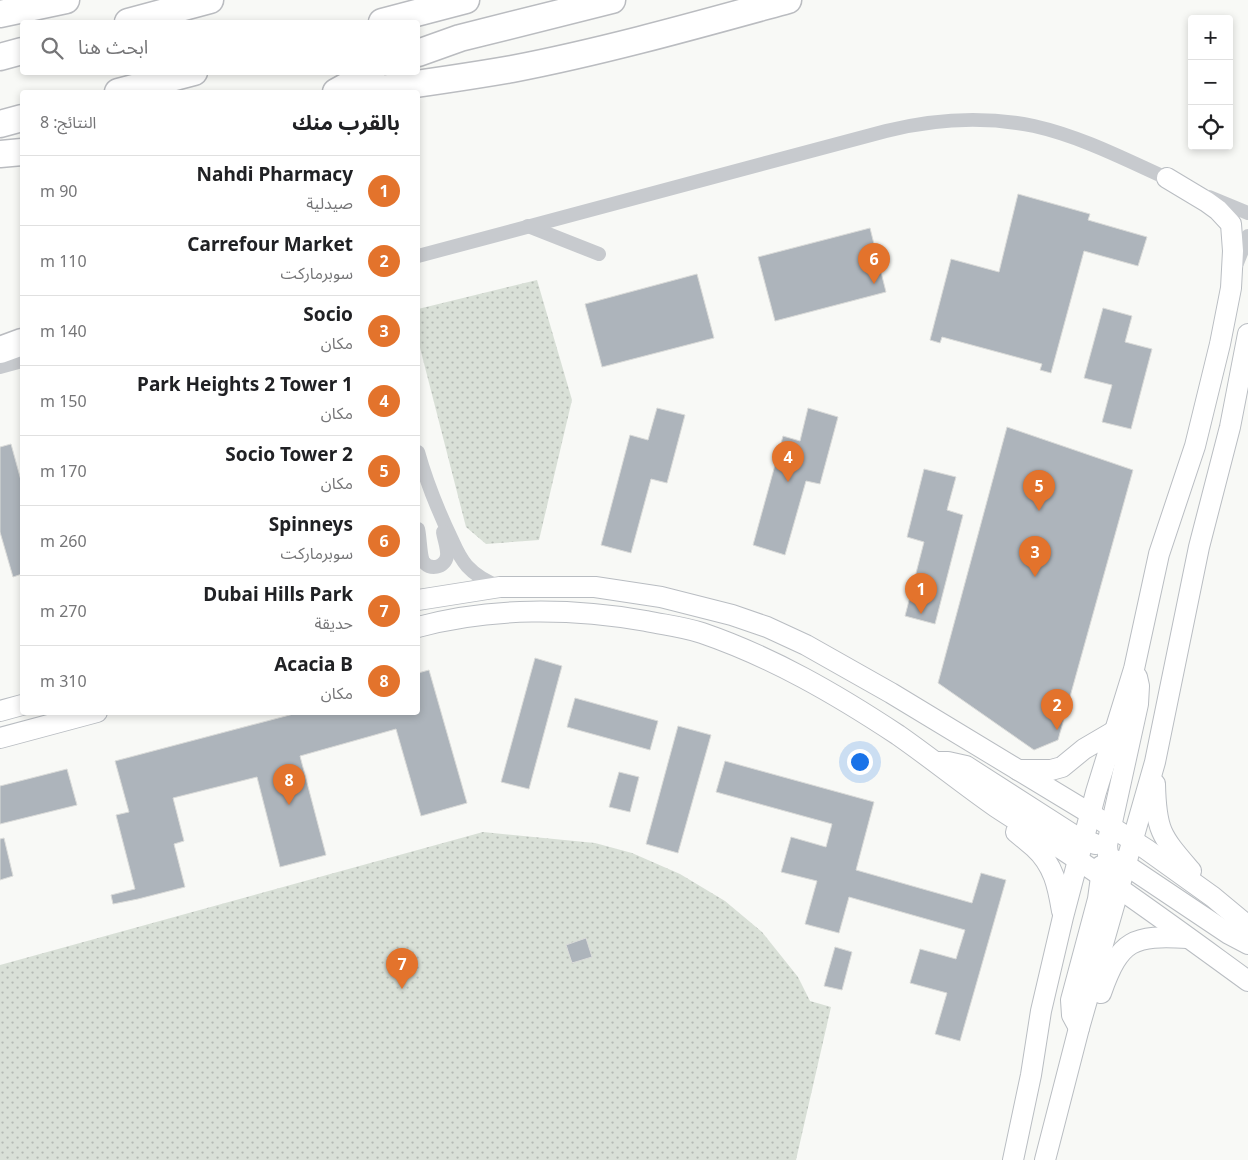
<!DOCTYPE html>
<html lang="ar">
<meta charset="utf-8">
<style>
body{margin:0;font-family:"Noto Sans","Noto Sans Arabic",sans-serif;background:#f6f6f6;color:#202124;direction:rtl}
.controls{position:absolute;right:15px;top:15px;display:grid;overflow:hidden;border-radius:5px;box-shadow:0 2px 8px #0003}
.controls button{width:45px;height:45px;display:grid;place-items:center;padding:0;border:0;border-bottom:1px solid #e0e0e0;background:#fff;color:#202124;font:25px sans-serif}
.you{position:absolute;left:859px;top:761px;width:18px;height:18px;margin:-12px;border:4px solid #fff;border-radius:50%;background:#1a73e8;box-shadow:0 0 0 8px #1a73e833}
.badge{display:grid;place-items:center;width:32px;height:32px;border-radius:50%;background:#e3732c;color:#fff;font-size:16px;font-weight:700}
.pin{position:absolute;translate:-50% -41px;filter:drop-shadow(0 1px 2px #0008)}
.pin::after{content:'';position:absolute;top:26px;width:18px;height:15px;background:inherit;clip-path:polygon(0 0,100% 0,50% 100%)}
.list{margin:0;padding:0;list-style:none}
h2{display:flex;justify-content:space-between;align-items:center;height:65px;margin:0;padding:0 20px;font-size:21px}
h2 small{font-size:16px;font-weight:400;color:#757577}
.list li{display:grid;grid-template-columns:32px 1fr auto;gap:15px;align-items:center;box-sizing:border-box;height:70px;padding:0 20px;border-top:1px solid #e0e0e0}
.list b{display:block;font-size:19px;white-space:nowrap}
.list p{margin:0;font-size:16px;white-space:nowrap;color:#757577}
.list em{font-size:16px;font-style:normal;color:#757577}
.icon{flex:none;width:28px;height:28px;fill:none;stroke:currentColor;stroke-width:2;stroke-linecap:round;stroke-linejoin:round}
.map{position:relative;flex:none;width:1248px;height:1160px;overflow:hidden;direction:ltr}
.search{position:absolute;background:#fff;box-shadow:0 2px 8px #0003;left:20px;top:20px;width:400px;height:55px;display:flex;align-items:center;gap:12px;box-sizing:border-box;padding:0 18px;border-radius:5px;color:#757577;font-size:19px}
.panel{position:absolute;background:#fff;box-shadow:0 2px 8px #0003;left:20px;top:90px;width:400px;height:625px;border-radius:5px;direction:rtl}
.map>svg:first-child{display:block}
.green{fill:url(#green-dots)}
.building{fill:#adb4bb;stroke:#dadbd9}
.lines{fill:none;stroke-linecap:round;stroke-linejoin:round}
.secondary-casing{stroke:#b9bdc2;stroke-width:22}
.highway-casing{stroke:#babcc0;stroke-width:29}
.street{stroke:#c7cace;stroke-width:14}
.secondary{stroke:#fff;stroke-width:20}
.highway{stroke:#fff;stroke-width:26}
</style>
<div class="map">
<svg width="1248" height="1160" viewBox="0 0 1248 1160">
<defs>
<pattern id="green-dots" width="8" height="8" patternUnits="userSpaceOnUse" patternTransform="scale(1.25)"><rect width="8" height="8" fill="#d9e0d7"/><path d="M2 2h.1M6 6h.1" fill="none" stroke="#b4bab4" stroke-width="1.8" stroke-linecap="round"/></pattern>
</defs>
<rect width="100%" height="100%" fill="#f8f9f6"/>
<g class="green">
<polygon points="537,280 572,400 539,540 486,544 466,527 418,340 418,309"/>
<polygon points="483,832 595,843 632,853 680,874 725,901 762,932 798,977 810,1001 831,1007 796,1160 0,1160 0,965"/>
</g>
<g class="building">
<polygon points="1018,194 1090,214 1088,220 1147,237 1138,266 1084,251 1051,373 1040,370 1042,364 942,337 940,343 930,340 951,259 999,272"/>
<polygon points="870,228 886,292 775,321 758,257"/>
<polygon points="697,274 714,338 602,367 585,304"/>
<polygon points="1103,308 1132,316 1125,342 1152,349 1131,429 1102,422 1112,385 1084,378"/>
<polygon points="657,408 685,415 667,483 651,479 631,553 601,545 630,435 648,440"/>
<polygon points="808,408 838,417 820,484 806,481 785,555 753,545 783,436 800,441"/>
<polygon points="1007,427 1133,470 1058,740 1034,750 938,683"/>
<polygon points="11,444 22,484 22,574 13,577 0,532 0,447"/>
<polygon points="924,469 956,477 947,510 963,515 935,624 905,616 924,542 907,537"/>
<polygon points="535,658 562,666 529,789 501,782"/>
<polygon points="429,670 467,803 421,816 396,729 300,756 326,855 280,867 257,777 173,798 184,841 174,844 185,887 138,899 113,904 111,895 135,889 116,815 129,812 115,761 301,712 418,712 418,673"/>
<polygon points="575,698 658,721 650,750 567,727"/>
<polygon points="678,726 711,735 678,853 646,844"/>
<polygon points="725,761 874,802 856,870 972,903 981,873 1006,880 960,1041 935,1034 947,993 910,983 920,949 956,959 965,930 849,897 839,933 805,924 817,881 781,872 791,837 826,847 832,824 716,792"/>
<polygon points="67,769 77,805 0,824 0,786"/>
<polygon points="619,772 639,777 630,812 609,807"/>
<polygon points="4,838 13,876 0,880 0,839"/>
<polygon points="586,938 592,957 572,963 566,945"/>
<polygon points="835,947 852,952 842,990 824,986"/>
</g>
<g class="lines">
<defs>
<g id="secondary">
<polyline points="418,600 500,587 595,587 661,597 732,615 767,627 806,645 891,693 1091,814 1146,849 1213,897 1248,926"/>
<path d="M 418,627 C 491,607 572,608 646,621 C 665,625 684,627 702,633 C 772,657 836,694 898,735 C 931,758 963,784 996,807 C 1017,821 1039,834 1060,848 C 1124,890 1186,936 1248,981"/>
<polyline points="0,711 22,705"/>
<polyline points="0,738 97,712"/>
<polyline points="939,762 948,762 966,766 1075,836 1095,844"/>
<polyline points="1018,770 1051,770 1062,767 1084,749 1113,732"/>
<path d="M 1155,784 C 1156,831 1161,836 1191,871"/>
<path d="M 1016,832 C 1022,837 1028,842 1034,847 C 1054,865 1058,887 1062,911"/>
<polyline points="1115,860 1126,865 1229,934 1248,944"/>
<polyline points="1119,889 1109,866 1107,845 1138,704 1139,686 1137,677"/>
<path d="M 1101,993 C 1120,939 1133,935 1188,938"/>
<polyline points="1079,1028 1072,1015 1071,1000 1098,899 1101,877 1101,866"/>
<polyline points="1013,1160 1031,1075 1041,1011 1063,917 1096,792 1134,669 1159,554 1195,446 1220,344 1231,288 1233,251 1231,224 1218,210 1207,202 1167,178"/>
<polyline points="1045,1160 1079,1028 1155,762 1199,547 1230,427 1248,334"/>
</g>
<g id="highway">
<polyline points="0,14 66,0"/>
<polyline points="128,22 210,0"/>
<polyline points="382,22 466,0"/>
<polyline points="418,53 460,38 612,0"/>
<polyline points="0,57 22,51"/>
<polyline points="118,92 194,72"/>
<polyline points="336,92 372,72"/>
<path d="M 359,92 C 410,85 461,78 512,69 C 605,51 697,25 788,0"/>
<polyline points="0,124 22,118"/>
<polyline points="0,154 22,152"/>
<polyline points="0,350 22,342"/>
</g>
</defs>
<use href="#secondary" class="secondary-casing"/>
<use href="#highway" class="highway-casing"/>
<g class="street">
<polyline points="1209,197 1248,213"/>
<polyline points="528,226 599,254"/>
<path d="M 418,256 L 886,131 C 934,119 985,116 1034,126 C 1083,137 1128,161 1173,181"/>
<polyline points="1237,263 1248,236"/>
<polyline points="0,367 22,361"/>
<path d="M 418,452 C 427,484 439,513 453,542 C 457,551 461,559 467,566 C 476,576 487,582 500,587"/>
<path d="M 418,529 C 420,537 420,555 423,561 C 429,571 445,568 447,556 C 448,549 444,539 443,532"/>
</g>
<use href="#secondary" class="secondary"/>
<use href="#highway" class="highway"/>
</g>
</svg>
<div class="controls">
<button>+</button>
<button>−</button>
<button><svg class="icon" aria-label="locate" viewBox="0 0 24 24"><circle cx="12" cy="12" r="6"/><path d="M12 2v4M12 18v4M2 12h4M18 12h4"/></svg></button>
</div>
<div class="you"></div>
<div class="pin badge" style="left:921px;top:614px">1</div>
<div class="pin badge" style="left:1057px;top:730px">2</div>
<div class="pin badge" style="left:1035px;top:577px">3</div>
<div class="pin badge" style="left:788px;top:482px">4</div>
<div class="pin badge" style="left:1039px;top:511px">5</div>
<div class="pin badge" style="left:874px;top:284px">6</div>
<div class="pin badge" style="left:402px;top:989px">7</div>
<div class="pin badge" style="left:289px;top:805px">8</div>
<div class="search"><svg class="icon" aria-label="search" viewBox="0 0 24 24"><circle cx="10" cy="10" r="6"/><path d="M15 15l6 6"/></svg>ابحث هنا</div>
<section class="panel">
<h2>بالقرب منك<small>النتائج: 8</small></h2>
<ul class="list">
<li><span class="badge">1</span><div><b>Nahdi Pharmacy</b><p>صيدلية</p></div><em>90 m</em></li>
<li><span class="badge">2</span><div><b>Carrefour Market</b><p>سوبرماركت</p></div><em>110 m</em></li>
<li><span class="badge">3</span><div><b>Socio</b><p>مكان</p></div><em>140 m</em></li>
<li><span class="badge">4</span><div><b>Park Heights 2 Tower 1</b><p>مكان</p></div><em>150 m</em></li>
<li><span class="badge">5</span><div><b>Socio Tower 2</b><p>مكان</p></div><em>170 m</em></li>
<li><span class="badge">6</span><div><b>Spinneys</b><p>سوبرماركت</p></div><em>260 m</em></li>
<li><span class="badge">7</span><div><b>Dubai Hills Park</b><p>حديقة</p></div><em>270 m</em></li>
<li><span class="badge">8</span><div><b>Acacia B</b><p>مكان</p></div><em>310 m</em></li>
</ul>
</section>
</div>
